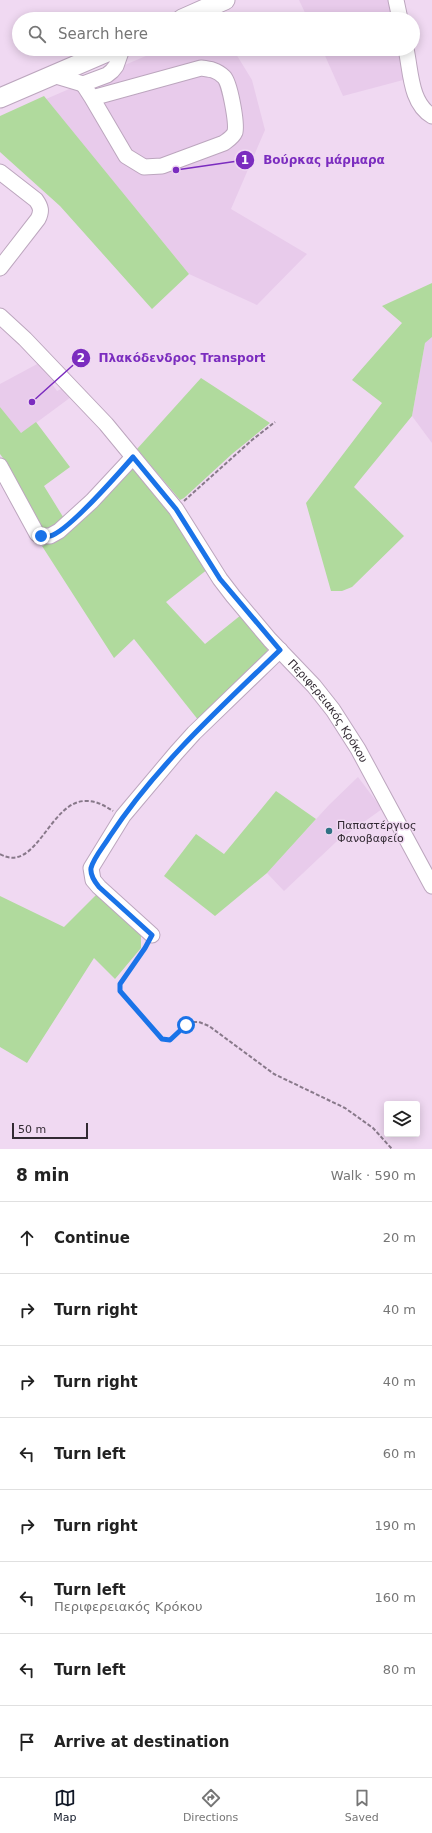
<!DOCTYPE html>
<meta charset="utf-8">
<style>
body{margin:0;font-family:"DejaVu Sans",sans-serif;background:#f6f6f6;color:#222}
.controls{position:absolute;right:12px;bottom:12px;display:grid;overflow:hidden;border-radius:4px;box-shadow:0 2px 10px #0003}
.controls button{width:36px;height:36px;display:grid;place-items:center;padding:0;border:0;border-bottom:1px solid #e0e0e0;background:#fff;color:#222;font:20px sans-serif}
.scale{position:absolute;left:12px;bottom:10px;width:76px;box-sizing:border-box;padding-left:4px;border:2px solid #322a33;border-top:0;font-size:11px;line-height:14px;white-space:nowrap;color:#322a33;-webkit-text-stroke:3px #f0d9f2;paint-order:stroke}
.stop{position:absolute;width:12px;height:12px;margin:-9px;border:3px solid #1a73e8;border-radius:50%;background:#fff}
.stop.end{background:#1a73e8;border-color:#fff;box-shadow:0 1px 4px #0008}
.list{margin:0;padding:0;list-style:none}
h2{display:flex;justify-content:space-between;align-items:center;height:52px;margin:0;padding:0 16px;font-size:17px}
h2 small{font-size:13px;font-weight:400;color:#767676}
.list li{display:grid;grid-template-columns:26px 1fr auto;gap:12px;align-items:center;box-sizing:border-box;height:72px;padding:0 16px;border-top:1px solid #e0e0e0}
.list b{display:block;font-size:15px;white-space:nowrap}
.list p{margin:0;font-size:13px;white-space:nowrap;color:#767676}
.list em{font-size:13px;font-style:normal;color:#767676}
.icon{flex:none;width:22px;height:22px;fill:none;stroke:currentColor;stroke-width:2;stroke-linecap:round;stroke-linejoin:round}
.map{position:relative;flex:none;width:432px;height:1149px;overflow:hidden}
.search{position:absolute;background:#fff;box-shadow:0 2px 10px #0003;left:12px;right:12px;top:12px;height:44px;display:flex;align-items:center;gap:10px;box-sizing:border-box;padding:0 14px;border-radius:22px;color:#767676;font-size:15px}
.sheet{height:628px;background:#fff}
nav{display:flex;justify-content:space-around;align-items:center;box-sizing:border-box;height:56px;border-top:1px solid #e0e0e0;background:#fff;font-size:11px;color:#767676}
nav a{display:grid;justify-items:center;gap:2px}
nav .on{color:#111827}
.map>svg:first-child{display:block}
.built{fill:#e8cbeb}
.green{fill:#b0da9d}
.lines{fill:none;stroke-linecap:round;stroke-linejoin:round}
.minor-casing{stroke:#bca6be;stroke-width:17}
.major-casing{stroke:#bca6be;stroke-width:21}
.path{stroke:#88798a;stroke-width:2;stroke-dasharray:4 2;stroke-linecap:butt}
.minor{stroke:#fff;stroke-width:15}
.major{stroke:#fff;stroke-width:19}
.route{stroke:#1a73e8;stroke-width:5}
.poi-dot{fill:#307184;stroke:#f0d9f2;stroke-width:1.5}
.labels{text-anchor:middle;dominant-baseline:central;stroke-width:3;stroke-linejoin:round;paint-order:stroke}
.street-label{font-size:11px;fill:#322a33;stroke:#f0d9f2}
.poi-label{font-size:11px;fill:#322a33;stroke:#f0d9f2;text-anchor:start}
.leader{fill:none;stroke:#7b2cbf;stroke-width:1.5}
.callout-dot{fill:#7b2cbf;stroke:#f0d9f2;stroke-width:1.5}
.mark-label{font-size:12px;text-anchor:middle;font-weight:bold;fill:#fff}
.callout-label{font-size:12px;text-anchor:middle;font-weight:bold;fill:#7b2cbf;stroke:#f0d9f2;stroke-width:3;stroke-linejoin:round;paint-order:stroke}
</style>
<div class="map">
<svg width="432" height="1149" viewBox="0 0 432 1149">
<rect width="100%" height="100%" fill="#f0d9f2"/>
<g class="built">
<polygon points="299,0 392,0 395,19 308,19"/>
<polygon points="162,49 233,49 252,80 265,130 231,209 307,254 257,305 189,274 46,99"/>
<polygon points="322,49 401,49 407,79 343,96"/>
<polygon points="432,337 432,443 412,416 425,343"/>
<polygon points="39,363 55,380 52,384 57,391 63,388 71,397 21,434 0,407 0,384"/>
<polygon points="358,777 382,809 336,842 284,891 267,873 329,805"/>
</g>
<g class="green">
<polygon points="44,96 189,274 152,309 60,206 0,152 0,116"/>
<polygon points="432,283 432,337 425,343 412,416 354,487 404,536 352,587 342,591 331,591 306,503 382,403 352,380 402,323 382,306"/>
<polygon points="201,378 270,423 232,454 184,498 180,500 137,449"/>
<polygon points="0,407 21,433 36,422 70,467 44,486 65,520 48,530 39,526 6,462 0,454"/>
<polygon points="133,467 168,510 208,569 166,602 205,644 241,615 266,644 268,652 199,721 134,639 114,658 42,546 54,541"/>
<polygon points="276,791 316,819 267,873 215,916 164,876 196,834 224,854"/>
<polygon points="98,893 141,935 141,948 115,979 94,958 27,1063 0,1047 0,896 64,927"/>
</g>
<g class="lines">
<defs>
<g id="minor">
<polyline points="396,0 400,19"/>
<path d="M 406,49 C 411,71 410,103 432,116"/>
<polyline points="53,75 83,84 107,75 112,71 116,66 122,49"/>
<path d="M 83,84 L 92,98 L 201,68 C 210,69 217,70 224,77 C 230,83 237,123 235,132 C 233,137 228,140 224,143 L 162,166 L 144,167 L 126,156 L 92,98"/>
<path d="M 0,172 L 36,200 C 41,207 42,211 38,219 L 0,268"/>
<path id="s1" d="M 0,316 L 25,339 L 106,424 L 176,509 L 220,579 L 233,596 L 270,640 L 314,686 L 333,710 L 358,749 L 432,886"/>
<polyline points="0,466 37,534 41,536 50,536 59,531 92,501 133,457"/>
<polyline points="152,935 99,887 93,880 91,868 123,816 176,753 194,733 280,650"/>
</g>
<g id="major">
<polyline points="182,19 225,0"/>
<polyline points="0,98 114,49"/>
</g>
</defs>
<use href="#minor" class="minor-casing"/>
<use href="#major" class="major-casing"/>
<g class="path">
<polyline points="184,501 252,440 275,422"/>
<path d="M 0,854 C 37,875 50,799 87,801 C 97,801 105,806 113,811"/>
<polyline points="147,945 120,984 120,991 162,1039 170,1040 191,1022 199,1022 209,1026 274,1074 345,1108 373,1128 392,1149"/>
</g>
<use href="#minor" class="minor"/>
<use href="#major" class="major"/>
</g>
<g class="lines">
<path class="route" d="M 41,536 C 43,536 47,537 50,536 C 67,532 119,473 133,457 L 176,509 L 220,579 L 280,650 C 220,708 156,766 110,836 C 104,846 94,857 91,868 C 90,875 94,881 99,887 L 152,935 L 145,948 L 120,984 L 120,991 L 162,1039 L 170,1040 L 186,1025"/>
</g>
<circle class="poi-dot" cx="329" cy="831" r="4"/>
<g class="labels">
<g class="street-label">
<text stroke="none"><textPath href="#s1" startOffset="515">Περιφερειακός Κρόκου</textPath></text>
</g>
<g class="poi-label">
<text x="337" y="825">Παπαστέργιος<tspan x="337" dy="13">Φανοβαφείο</tspan></text>
</g>
</g>
<path class="leader" d="M176 170L245 160M32 402L81 358"/>
<g class="callout-dot">
<circle cx="176" cy="170" r="4"/>
<circle cx="32" cy="402" r="4"/>
<circle cx="245" cy="160" r="10"/>
<circle cx="81" cy="358" r="10"/>
</g>
<g class="mark-label">
<text x="245" y="164">1</text>
<text x="81" y="362">2</text>
</g>
<g class="callout-label">
<text x="324" y="164">Βούρκας μάρμαρα</text>
<text x="182" y="362">Πλακόδενδρος Transport</text>
</g>
</svg>
<div class="controls">
<button><svg class="icon" aria-label="layers" viewBox="0 0 24 24"><path d="M12 4l9 5-9 5-9-5zM3 14l9 5 9-5"/></svg></button>
</div>
<div class="scale">50 m</div>
<div class="stop" style="left:186px;top:1025px"></div>
<div class="stop end" style="left:41px;top:536px"></div>
<div class="search"><svg class="icon" aria-label="search" viewBox="0 0 24 24"><circle cx="10" cy="10" r="6"/><path d="M15 15l6 6"/></svg>Search here</div>
</div>
<section class="sheet">
<h2>8 min<small>Walk · 590 m</small></h2>
<ul class="list">
<li><svg class="icon" aria-label="ahead" viewBox="0 0 24 24"><path d="M12 20V5M6 11l6-6 6 6"/></svg><div><b>Continue</b></div><em>20 m</em></li>
<li><svg class="icon" aria-label="right" viewBox="0 0 24 24"><path d="M7 20v-9h11M14 6l5 5-5 5"/></svg><div><b>Turn right</b></div><em>40 m</em></li>
<li><svg class="icon" aria-label="right" viewBox="0 0 24 24"><path d="M7 20v-9h11M14 6l5 5-5 5"/></svg><div><b>Turn right</b></div><em>40 m</em></li>
<li><svg class="icon" aria-label="left" viewBox="0 0 24 24"><path d="M17 20v-9H6M10 6l-5 5 5 5"/></svg><div><b>Turn left</b></div><em>60 m</em></li>
<li><svg class="icon" aria-label="right" viewBox="0 0 24 24"><path d="M7 20v-9h11M14 6l5 5-5 5"/></svg><div><b>Turn right</b></div><em>190 m</em></li>
<li><svg class="icon" aria-label="left" viewBox="0 0 24 24"><path d="M17 20v-9H6M10 6l-5 5 5 5"/></svg><div><b>Turn left</b><p>Περιφερειακός Κρόκου</p></div><em>160 m</em></li>
<li><svg class="icon" aria-label="left" viewBox="0 0 24 24"><path d="M17 20v-9H6M10 6l-5 5 5 5"/></svg><div><b>Turn left</b></div><em>80 m</em></li>
<li><svg class="icon" aria-label="arrive" viewBox="0 0 24 24"><path d="M6 21V4h12l-3 4 3 4H6"/></svg><div><b>Arrive at destination</b></div></li>
</ul>
</section>
<nav>
<a class="on"><svg class="icon" aria-label="map" viewBox="0 0 24 24"><path d="M3 6l6-2 6 2 6-2v14l-6 2-6-2-6 2zM9 4v14M15 6v14"/></svg>Map</a>
<a><svg class="icon" aria-label="directions" viewBox="0 0 24 24"><path d="M12 3l9 9-9 9-9-9zM9 14v-3h6M13 9l2 2-2 2"/></svg>Directions</a>
<a><svg class="icon" aria-label="saved" viewBox="0 0 24 24"><path d="M7 4h10v16l-5-4-5 4z"/></svg>Saved</a>
</nav>
